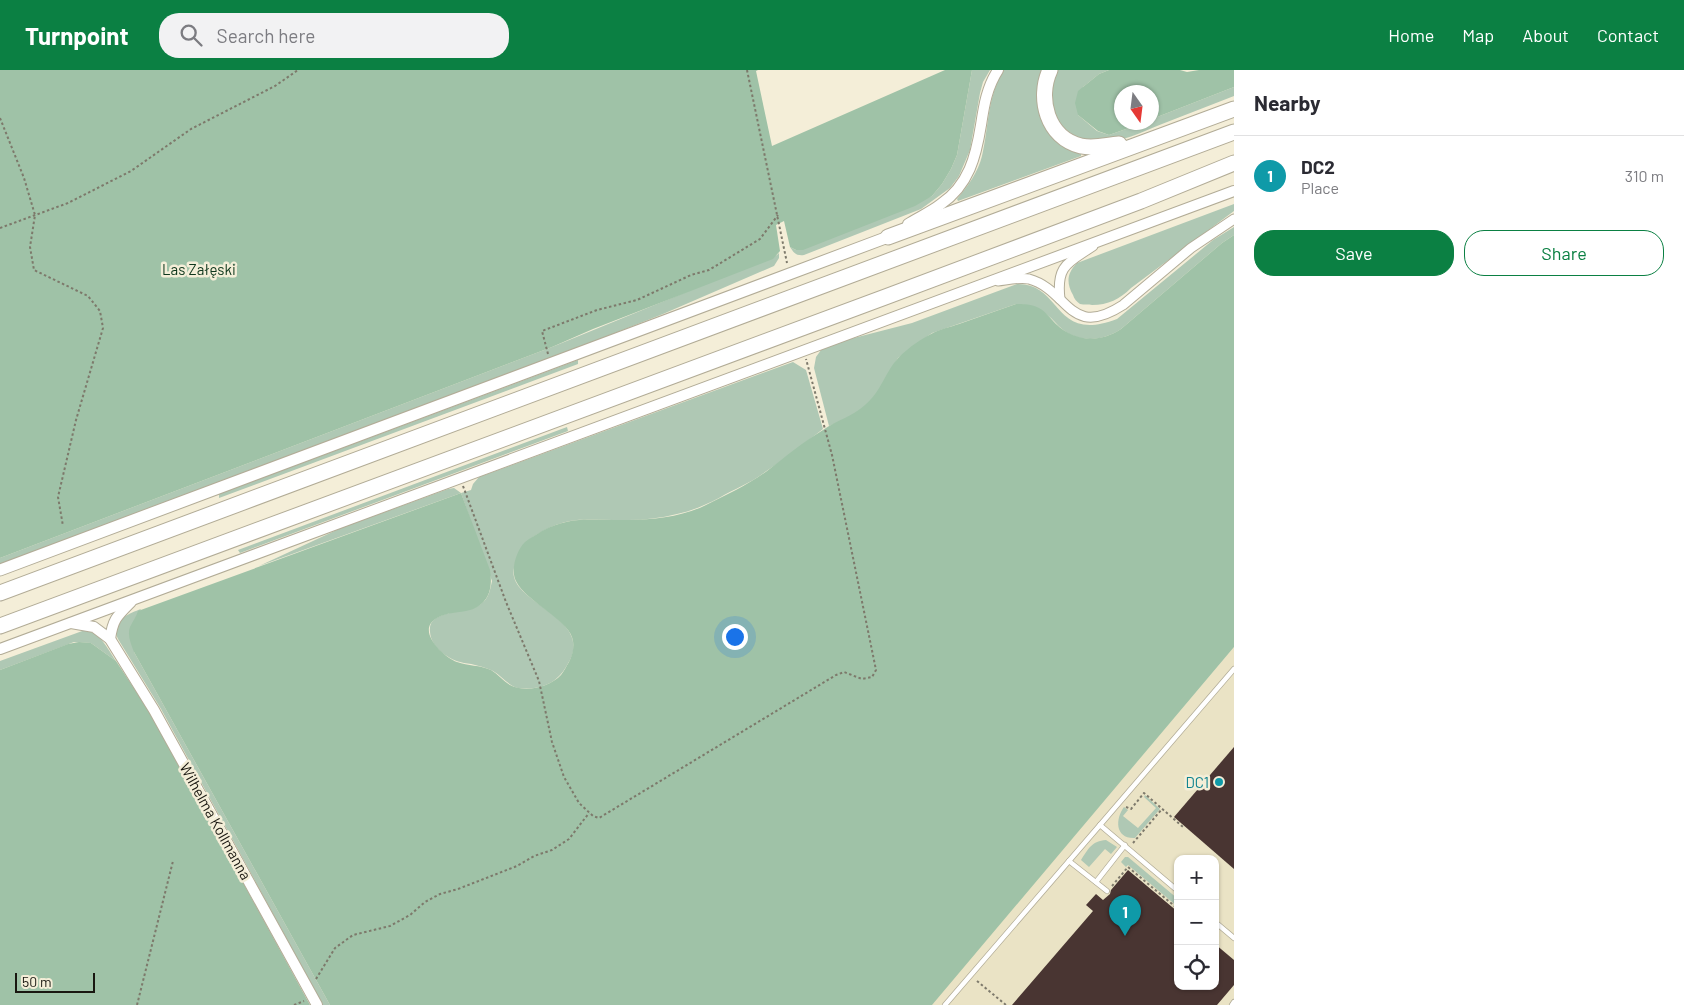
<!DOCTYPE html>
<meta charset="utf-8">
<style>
body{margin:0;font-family:Barlow,sans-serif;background:#f2f2f3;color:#2b2b33}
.controls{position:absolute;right:15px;bottom:15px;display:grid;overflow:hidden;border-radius:10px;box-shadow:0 1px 4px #0004}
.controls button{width:45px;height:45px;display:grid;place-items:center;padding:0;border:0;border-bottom:1px solid #e1e1e2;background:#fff;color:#2b2b33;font:25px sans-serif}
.compass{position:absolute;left:1114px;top:15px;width:45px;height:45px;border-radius:50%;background:#fff;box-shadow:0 1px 4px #0004;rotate:166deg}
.scale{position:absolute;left:15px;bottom:12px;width:80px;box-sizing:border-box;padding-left:5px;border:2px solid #191710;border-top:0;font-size:14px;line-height:18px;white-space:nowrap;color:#191710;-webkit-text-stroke:4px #f4eed8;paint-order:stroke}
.you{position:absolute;left:734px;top:566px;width:18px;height:18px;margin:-12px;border:4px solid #fff;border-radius:50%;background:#1a73e8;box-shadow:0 0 0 8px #1a73e833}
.badge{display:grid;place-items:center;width:32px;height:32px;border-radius:50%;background:#0b8043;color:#fff;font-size:16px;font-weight:700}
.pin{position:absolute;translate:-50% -41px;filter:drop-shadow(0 1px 2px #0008)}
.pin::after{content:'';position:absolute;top:26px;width:18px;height:15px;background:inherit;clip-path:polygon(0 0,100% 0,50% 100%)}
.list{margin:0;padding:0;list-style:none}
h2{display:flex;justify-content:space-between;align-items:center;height:65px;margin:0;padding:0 20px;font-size:21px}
h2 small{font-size:16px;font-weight:400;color:#7c7c81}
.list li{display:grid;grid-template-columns:32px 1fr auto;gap:15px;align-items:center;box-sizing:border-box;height:80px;padding:0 20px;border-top:1px solid #e1e1e2}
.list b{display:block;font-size:19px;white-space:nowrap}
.list p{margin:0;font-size:16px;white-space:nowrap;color:#7c7c81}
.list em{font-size:16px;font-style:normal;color:#7c7c81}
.actions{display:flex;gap:10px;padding:15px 20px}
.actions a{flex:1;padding:11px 0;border:1px solid #0b8043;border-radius:20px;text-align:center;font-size:18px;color:#0b8043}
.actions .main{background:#0b8043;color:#fff}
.icon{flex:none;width:28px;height:28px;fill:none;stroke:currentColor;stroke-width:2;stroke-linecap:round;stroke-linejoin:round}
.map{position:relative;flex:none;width:1234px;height:935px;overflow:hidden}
header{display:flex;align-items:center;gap:30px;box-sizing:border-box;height:70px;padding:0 25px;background:#0b8043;color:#fff}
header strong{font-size:24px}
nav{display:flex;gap:28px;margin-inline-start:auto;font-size:18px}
.search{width:350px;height:45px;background:#f2f2f3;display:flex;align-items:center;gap:12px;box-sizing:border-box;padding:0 18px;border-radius:20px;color:#7c7c81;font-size:19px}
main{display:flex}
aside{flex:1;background:#fff}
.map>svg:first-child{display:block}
.built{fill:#eae3c5;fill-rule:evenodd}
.green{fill:#afc8b4}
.forest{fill:#9fc2a7}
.building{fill:#493532}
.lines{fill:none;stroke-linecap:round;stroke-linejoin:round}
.service-casing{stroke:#b2ac97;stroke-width:6}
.minor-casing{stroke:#b2ac97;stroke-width:11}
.tertiary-casing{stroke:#b2ac97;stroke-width:12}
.secondary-casing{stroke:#b2ac97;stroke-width:13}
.motorway-casing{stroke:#b2ac97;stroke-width:17}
.path{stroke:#7d796b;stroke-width:2;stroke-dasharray:2.5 2.5;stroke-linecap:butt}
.service{stroke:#fff;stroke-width:4.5}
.minor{stroke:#fff;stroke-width:9}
.tertiary{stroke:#fff;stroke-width:10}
.secondary{stroke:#fff;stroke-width:11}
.motorway{stroke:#fff;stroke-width:15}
.culture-dot{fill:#0f9aa8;stroke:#f4eed8;stroke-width:2}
.labels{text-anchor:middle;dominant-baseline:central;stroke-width:5;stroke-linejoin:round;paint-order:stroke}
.park-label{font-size:15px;fill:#0e371c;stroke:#f4eed8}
.culture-label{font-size:15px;fill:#0d838f;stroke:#f4eed8;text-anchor:end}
.street-label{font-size:15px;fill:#191710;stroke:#f4eed8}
</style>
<header>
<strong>Turnpoint</strong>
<div class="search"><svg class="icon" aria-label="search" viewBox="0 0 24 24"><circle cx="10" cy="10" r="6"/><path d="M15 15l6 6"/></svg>Search here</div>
<nav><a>Home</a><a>Map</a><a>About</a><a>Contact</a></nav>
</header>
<main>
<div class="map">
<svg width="1234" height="935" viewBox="0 0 1234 935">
<rect width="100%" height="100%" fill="#f4eed8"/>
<path class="built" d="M 1234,577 L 1234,935 L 931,935 ZM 1178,789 L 1215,789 L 1215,916 L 1178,916 Z"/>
<g class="green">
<path d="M 972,0 L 990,0 L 983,12 L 980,23 L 970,80 L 959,106 L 950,118 L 921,139 L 804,185 C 796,186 794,183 790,177 L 796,180 L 932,126 L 942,114 L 951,99 L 957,85 Z"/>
<path d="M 1004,0 L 1043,0 C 1034,23 1035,45 1051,64 C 1054,68 1057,74 1062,76 C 1067,79 1075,81 1081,83 L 1081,86 L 958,131 L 957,129 C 968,116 978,102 982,86 C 989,57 987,26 1004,0 Z"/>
<path d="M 1057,0 L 1109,0 L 1099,4 L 1083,17 L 1078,45 L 1097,61 L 1109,65 L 1143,53 L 1152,52 L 1152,49 L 1234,17 L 1234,26 C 1210,35 1186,45 1162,54 C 1142,62 1118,74 1096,73 C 1082,72 1070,64 1060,54 C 1046,40 1050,16 1057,0 Z"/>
<path d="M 1234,134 L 1234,141 L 1131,218 C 1120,229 1108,235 1092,235 C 1089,234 1084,235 1080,234 C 1077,232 1074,229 1073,225 C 1066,213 1067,203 1077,193 Z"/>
<path d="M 1234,157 L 1234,165 L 1222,173 L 1121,259 C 1105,270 1083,273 1066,262 C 1060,258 1056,253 1051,248 C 1042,240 1027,234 1016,234 L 932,263 L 898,288 L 877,324 L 866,335 L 853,346 L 829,356 L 814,298 L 816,287 L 821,280 L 846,270 L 912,253 L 1017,214 C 1063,213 1052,274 1117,249 L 1213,170 Z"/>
<polygon points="779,183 779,188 774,196 663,244 577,278 0,494 0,488 552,277 777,185"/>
<polygon points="578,290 578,294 219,428 219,424"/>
<path d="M 793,292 L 806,300 L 823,359 C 803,374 785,389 765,402 C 751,413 734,419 719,428 C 705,435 692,441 677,444 C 661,448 644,450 628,450 C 588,451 570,443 533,467 C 525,472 523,478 519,487 C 517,491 515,494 514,498 C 506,532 592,546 570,590 C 566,597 563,603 557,608 C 548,617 530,620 518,618 C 507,615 502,606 493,601 C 485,597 473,594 464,593 C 449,590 431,578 430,562 C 427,538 468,545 481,534 C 489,528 490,520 492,511 L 461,423 L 259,496 L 341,458 L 448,419 L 454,418 L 461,423 L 471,420 L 473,414 L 479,407 Z"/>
<polygon points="567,357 568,361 240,483 238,480"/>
<path d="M 141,539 L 136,548 L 134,582 L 330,935 L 323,935 L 161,639 L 118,569 C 110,552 127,544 141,539 Z"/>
<path d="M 85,560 C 101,563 107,578 116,591 L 91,573 L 74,572 L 0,600 L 0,591 Z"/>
<path d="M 1145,725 L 1160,739 L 1135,768 C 1115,769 1115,749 1124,737 L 1128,740 L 1123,746 L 1138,758 L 1156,738 L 1144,727 Z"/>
<path d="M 1106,770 L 1117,777 L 1111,784 L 1105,779 L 1089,797 L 1081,790 C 1088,779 1092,771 1106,770 Z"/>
<polygon points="1125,787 1128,787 1178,829 1178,837 1128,795 1126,797 1121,792"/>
</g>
<g class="forest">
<polygon points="0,0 758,0 756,1 772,76 945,0 972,0 957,85 951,99 942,114 932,126 915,136 803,180 796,180 790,177 784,151 776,155 780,181 773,189 593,259 552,277 0,488"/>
<polygon points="1109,0 1180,0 1187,2 1199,0 1234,0 1234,17 1152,49 1152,22 1122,22 1122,52 1143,53 1109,65 1098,61 1078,45 1075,33 1078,21 1099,4"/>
<path d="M 1234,165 L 1234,577 L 932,935 L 330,935 L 134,582 C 131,574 127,565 130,557 C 133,551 136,547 138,541 L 461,423 L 490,500 C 493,518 489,534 470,540 C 459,543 447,542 437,548 C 415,560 443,587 457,592 C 468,596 480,595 491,600 C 498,604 503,611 510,615 C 525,623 550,617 561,605 C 564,601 566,597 569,592 C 574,582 576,570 568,560 C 555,543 522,527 515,509 C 511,497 517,480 525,472 C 530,468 537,464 542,461 C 573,444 596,451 629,450 C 654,450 684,446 706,435 C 727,425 749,414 767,401 C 785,387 803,372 823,360 C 837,350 852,347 865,335 C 877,325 882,312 890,299 C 898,285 917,271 931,264 C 940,259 950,257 959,254 C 978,247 997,241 1016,234 C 1023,234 1032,234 1039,238 C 1046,242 1050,248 1056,254 C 1075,272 1100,273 1121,259 L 1222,173 Z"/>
<polygon points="79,572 91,573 116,591 151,644 310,935 0,935 0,600 68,574"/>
</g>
<g class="building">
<polygon points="1234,677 1234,799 1174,747"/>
<polygon points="1128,800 1178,842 1178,916 1215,916 1215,874 1234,890 1234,915 1217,935 1012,935 1093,841 1086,835 1096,824 1103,830 1110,824 1111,820"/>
</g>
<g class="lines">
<defs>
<g id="service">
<polyline points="1069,791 1107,821"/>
<polyline points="1096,812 1125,775"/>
<polyline points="1178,821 1100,755 1234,599"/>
<polyline points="1215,852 1234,868"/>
<polyline points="945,935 1100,755"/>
<polyline points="1232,935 1234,932"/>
</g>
<g id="minor">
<path d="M 998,211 C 1007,210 1020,207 1029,209 C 1069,220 1069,270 1123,235 L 1191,178 L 1234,149"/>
<path d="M 1060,229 C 1056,195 1068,193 1093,176"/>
</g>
<g id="tertiary">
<path d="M 908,154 C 919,147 931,142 941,134 C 969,115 976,86 981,55 C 984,35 987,17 998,0"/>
<polyline points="71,553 94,557 110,569 154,640 317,935"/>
<path d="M 110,569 C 113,549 117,546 131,532"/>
<polyline points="0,579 1234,121"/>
</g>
<polyline id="secondary" points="0,500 888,167"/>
<g id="motorway">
<path d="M 1050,0 C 1037,28 1047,68 1081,76 C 1095,79 1106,75 1119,74"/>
<polyline points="888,167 1234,39"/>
<polyline points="0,523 1234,62"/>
<polyline points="0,556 888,226 1141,131 1234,93"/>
</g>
</defs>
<use href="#service" class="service-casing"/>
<use href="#minor" class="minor-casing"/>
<use href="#tertiary" class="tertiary-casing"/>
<use href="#secondary" class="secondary-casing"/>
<use href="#motorway" class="motorway-casing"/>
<g class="path">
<polyline points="747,0 787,193"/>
<polyline points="0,48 24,108 35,145 30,177 34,200 88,226 100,241 103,258 76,350 58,427 63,456"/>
<polyline points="0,158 68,133 131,101 191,59 275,16 298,0"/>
<polyline points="548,284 542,261 597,240 637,230 691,205 709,200 760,169 778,145"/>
<polyline points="463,416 506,532 539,611 552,672 564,707 579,733 593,746 599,748 836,605 844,602 862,609 872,607 876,600 832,385 806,289"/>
<polyline points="1126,737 1131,739 1144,723 1183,757"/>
<polyline points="1133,773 1162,739"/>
<polyline points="1112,816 1128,797 1178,839"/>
<polyline points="316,909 335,878 353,865 390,856 410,845 425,832 440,824 458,819 517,796 534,786 552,780 569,769 589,743"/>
<polyline points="977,911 1006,935"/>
<polyline points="137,935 173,791"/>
<polyline points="294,935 304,931"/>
</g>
<use href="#service" class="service"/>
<use href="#minor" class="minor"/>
<use href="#tertiary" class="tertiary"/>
<use href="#secondary" class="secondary"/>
<use href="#motorway" class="motorway"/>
</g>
<circle class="culture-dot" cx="1219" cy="712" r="5"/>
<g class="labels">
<g class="park-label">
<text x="199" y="199">Las Załęski</text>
</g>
<g class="culture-label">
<text x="1209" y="712">DC1</text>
</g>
<g class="street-label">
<text transform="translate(216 751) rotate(61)">Wilhelma Kollmanna</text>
</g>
</g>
</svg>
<div class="controls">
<button>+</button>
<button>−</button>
<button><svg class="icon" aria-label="locate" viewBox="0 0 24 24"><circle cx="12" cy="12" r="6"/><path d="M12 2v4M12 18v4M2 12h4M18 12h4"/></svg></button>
</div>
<svg class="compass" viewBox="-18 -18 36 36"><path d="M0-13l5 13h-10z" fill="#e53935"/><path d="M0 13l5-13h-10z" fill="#7c7c81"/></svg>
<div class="scale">50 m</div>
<div class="you"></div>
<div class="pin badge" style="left:1125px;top:866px;background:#0f9aa8">1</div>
</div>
<aside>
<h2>Nearby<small></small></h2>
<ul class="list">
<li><span class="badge" style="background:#0f9aa8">1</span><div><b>DC2</b><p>Place</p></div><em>310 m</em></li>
</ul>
<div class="actions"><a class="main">Save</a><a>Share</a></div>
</aside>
</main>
